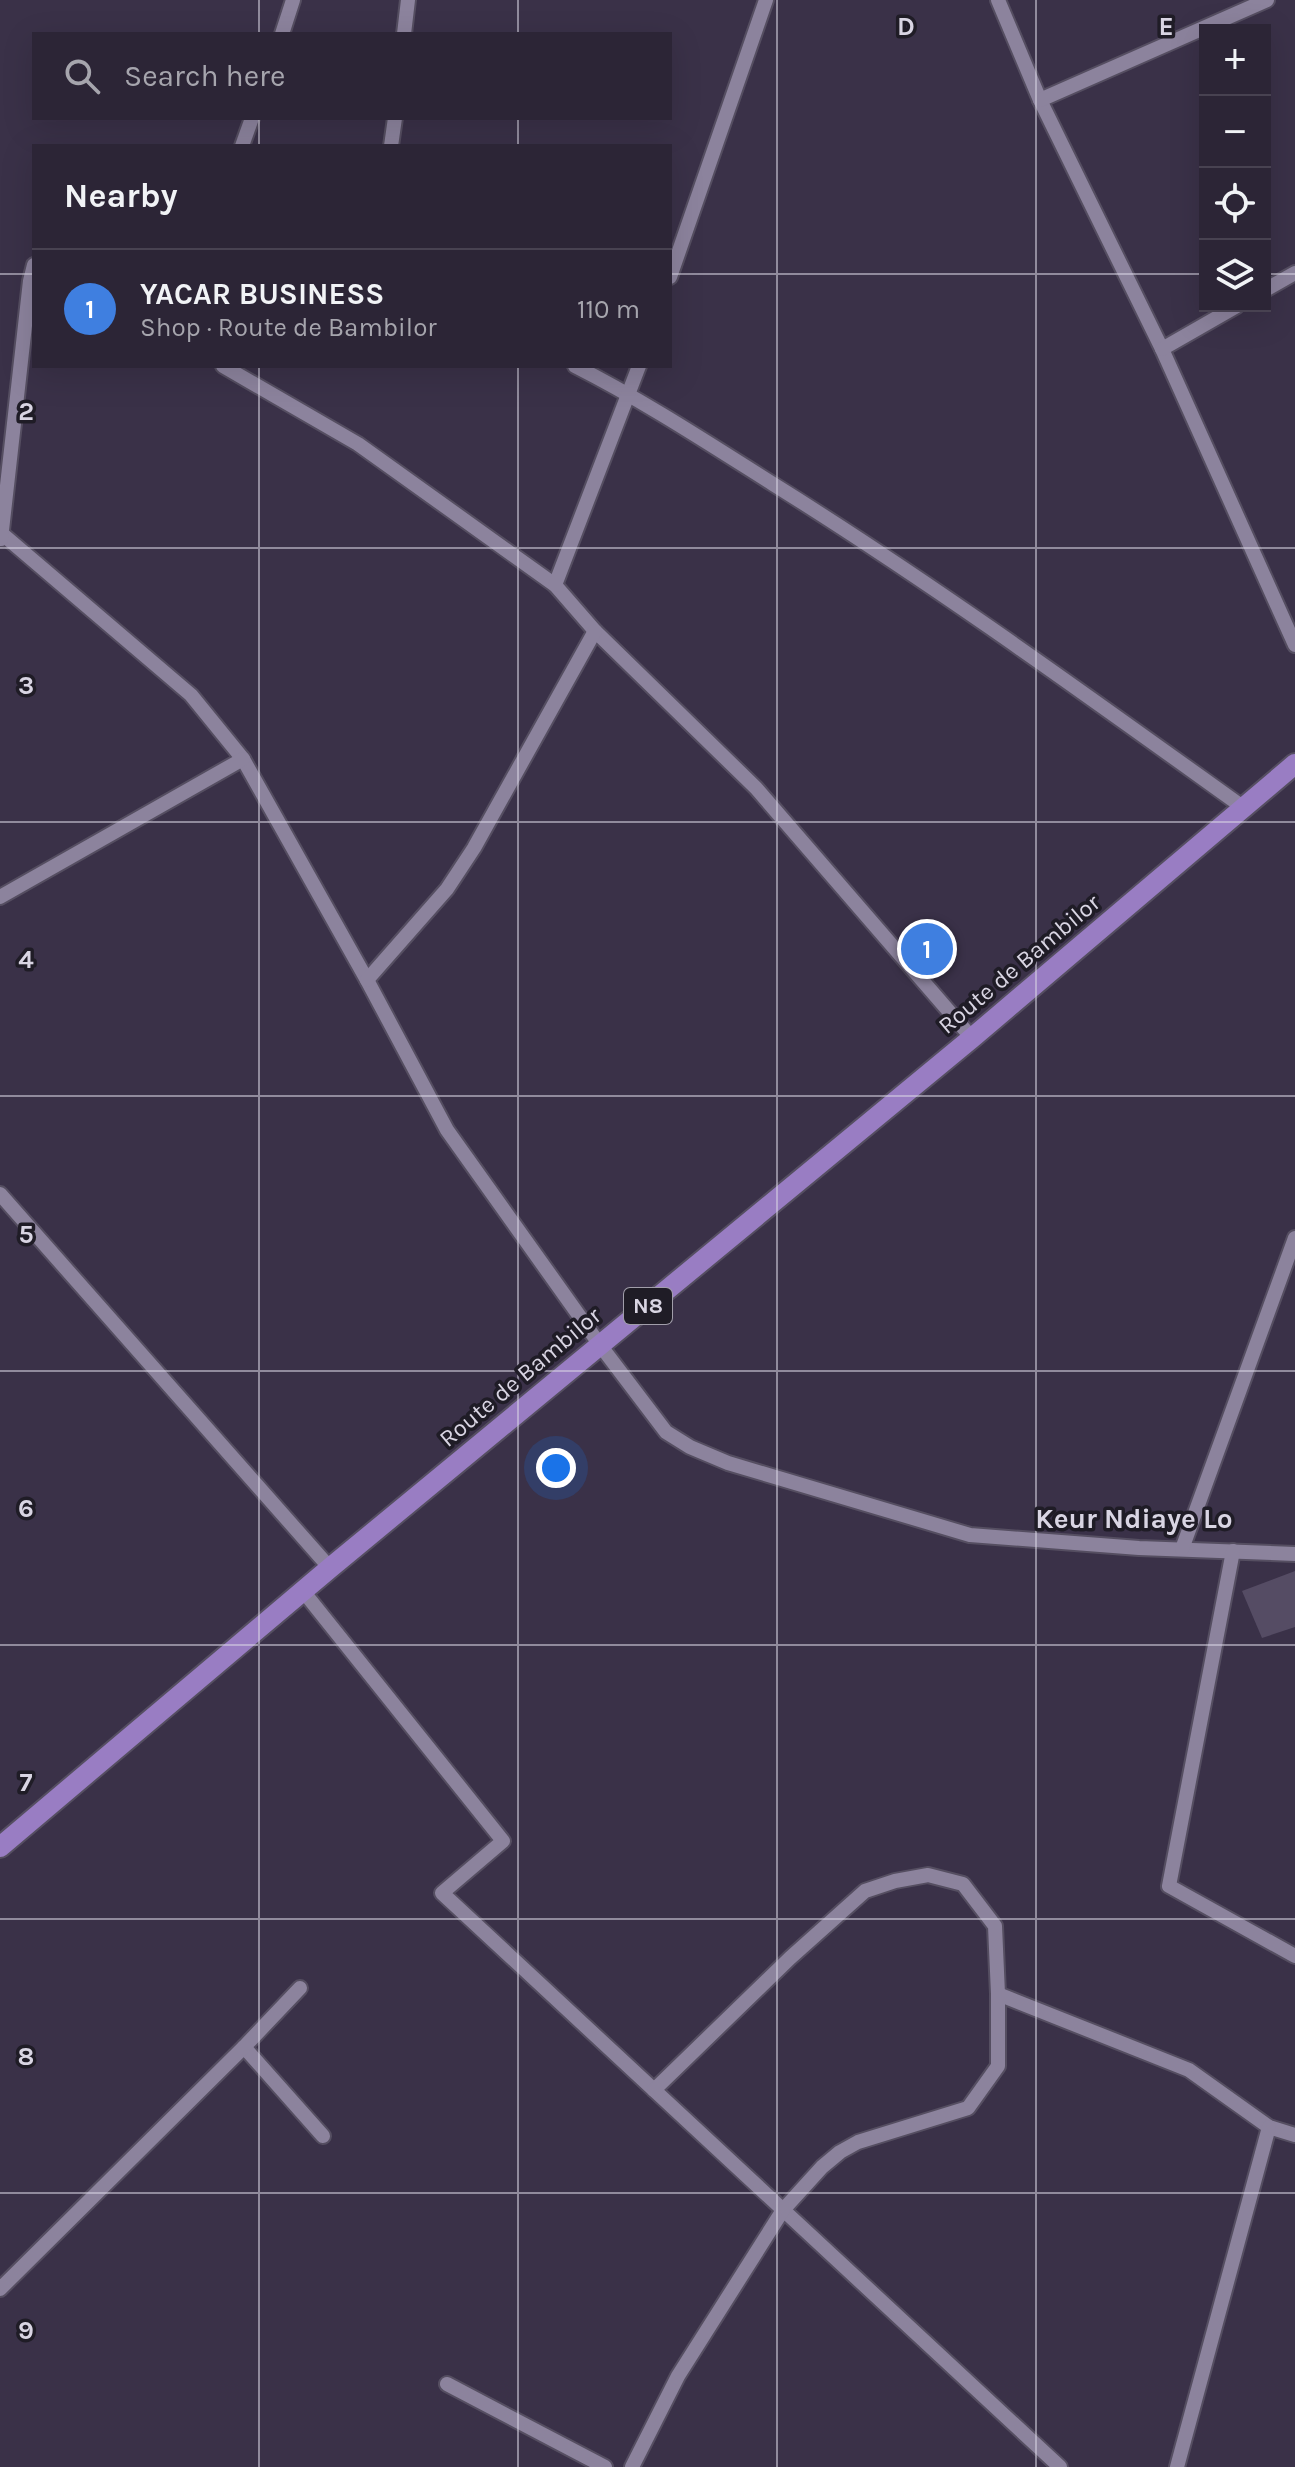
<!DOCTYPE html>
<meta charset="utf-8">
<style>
body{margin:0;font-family:Karla,sans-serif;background:#342d3e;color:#f1f3f6}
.controls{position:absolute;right:24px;top:24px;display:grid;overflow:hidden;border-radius:0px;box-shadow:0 8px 32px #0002}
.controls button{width:72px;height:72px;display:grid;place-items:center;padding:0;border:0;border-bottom:2px solid #484251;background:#2c2536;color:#f1f3f6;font:40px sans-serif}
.you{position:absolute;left:556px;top:1468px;width:28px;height:28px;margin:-20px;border:6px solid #fff;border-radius:50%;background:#1a73e8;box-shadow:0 0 0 12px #1a73e833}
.badge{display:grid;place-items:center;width:52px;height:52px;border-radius:50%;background:#c3a7f2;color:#fff;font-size:26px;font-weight:700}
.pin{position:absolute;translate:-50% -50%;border:4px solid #fff;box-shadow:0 2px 8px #0006}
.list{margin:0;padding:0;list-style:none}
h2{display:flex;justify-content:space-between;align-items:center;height:104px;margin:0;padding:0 32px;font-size:34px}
h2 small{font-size:26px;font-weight:400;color:#a6a5ad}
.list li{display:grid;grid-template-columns:52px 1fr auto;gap:24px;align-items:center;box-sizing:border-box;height:120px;padding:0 32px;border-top:2px solid #484251}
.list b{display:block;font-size:30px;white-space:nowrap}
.list p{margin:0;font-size:26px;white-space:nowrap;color:#a6a5ad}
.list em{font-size:26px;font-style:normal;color:#a6a5ad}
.icon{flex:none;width:44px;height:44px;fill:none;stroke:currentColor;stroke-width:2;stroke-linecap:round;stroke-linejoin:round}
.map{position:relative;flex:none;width:1295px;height:2467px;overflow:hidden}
.search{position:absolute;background:#2c2536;box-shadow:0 8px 32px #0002;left:32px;top:32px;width:640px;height:88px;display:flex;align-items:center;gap:20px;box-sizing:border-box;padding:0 28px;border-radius:0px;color:#a6a5ad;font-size:30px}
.panel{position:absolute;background:#2c2536;box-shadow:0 8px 32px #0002;left:32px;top:144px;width:640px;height:224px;border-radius:0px}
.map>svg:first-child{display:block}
.building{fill:#554c64}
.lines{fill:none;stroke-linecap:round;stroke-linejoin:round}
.minor-casing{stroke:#554e61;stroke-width:18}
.major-casing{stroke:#554e61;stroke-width:24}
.minor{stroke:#8c839d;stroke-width:14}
.major{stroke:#997dc3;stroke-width:20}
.grid{fill:none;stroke:#d9d5e3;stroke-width:2;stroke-opacity:0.55}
.labels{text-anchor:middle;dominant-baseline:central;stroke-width:7;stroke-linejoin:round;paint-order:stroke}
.shield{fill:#1f1c26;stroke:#a19eaa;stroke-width:2}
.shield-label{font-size:22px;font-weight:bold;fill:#d9d5e3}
.street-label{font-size:24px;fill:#d9d5e3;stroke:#1f1c26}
.quarter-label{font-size:28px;font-weight:bold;fill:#d9d5e3;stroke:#1f1c26}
.grid-label{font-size:26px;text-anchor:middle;font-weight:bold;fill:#d9d5e3;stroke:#1f1c26;stroke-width:7;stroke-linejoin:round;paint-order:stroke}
</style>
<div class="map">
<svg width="1295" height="2467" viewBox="0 0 1295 2467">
<rect width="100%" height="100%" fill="#3a3148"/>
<polygon class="building" points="1295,1571 1295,1627 1262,1638 1242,1591"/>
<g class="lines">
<defs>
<g id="minor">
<polyline points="998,0 1040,100 1162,349 1295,645"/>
<polyline points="282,34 293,0"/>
<polyline points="404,34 408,0"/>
<polyline points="1040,100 1267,0"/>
<polyline points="242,146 252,118"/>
<polyline points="391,146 395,118"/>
<polyline points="670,277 766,0"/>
<polyline points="1265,290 1295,273"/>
<polyline points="1162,349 1237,306"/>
<polyline points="223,366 358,444 555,585 595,631 756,788 972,1038"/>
<path d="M 575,366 C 644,401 708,443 773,484 C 935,585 1089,697 1244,808"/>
<polyline points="0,532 191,695 243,759 367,980 447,1130 600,1345 666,1432 690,1447 728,1463 970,1535 1139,1548 1295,1554"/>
<polyline points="1,539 30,281 34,265"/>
<polyline points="555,585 639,366"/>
<polyline points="0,897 243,759"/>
<polyline points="367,980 447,889 474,848 595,631"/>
<polyline points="0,1194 330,1568"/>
<polyline points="1182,1549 1295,1238"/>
<polyline points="1233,1551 1169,1886 1295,1956"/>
<polyline points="303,1591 503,1841 442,1893 1060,2467"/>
<polyline points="998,1994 1189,2070 1269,2127 1295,2135"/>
<polyline points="244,2047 323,2136"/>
<polyline points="0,2289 244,2047 300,1988"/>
<polyline points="447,2384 605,2467"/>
<polyline points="632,2467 678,2376 783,2210 822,2167 840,2152 858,2142 968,2108 998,2066 998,1994 995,1926 963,1884 928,1875 895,1881 865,1891 790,1958 654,2090"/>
<polyline points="1177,2467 1269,2127"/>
</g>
<polyline id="major" points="0,1847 330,1568 972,1038 1295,764"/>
</defs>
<use href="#minor" class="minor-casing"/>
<use href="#major" class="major-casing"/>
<use href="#minor" class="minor"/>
<use href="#major" class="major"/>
</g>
<path class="grid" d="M 259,0 L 259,34M 518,0 L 518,34M 777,0 L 777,2467M 1036,0 L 1036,2467M 259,118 L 259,146M 518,118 L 518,146M 0,274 L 34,274M 670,274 L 1205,274M 1265,274 L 1295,274M 259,366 L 259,2467M 518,366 L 518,2467M 0,548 L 1295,548M 0,822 L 1295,822M 0,1096 L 1295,1096M 0,1371 L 1295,1371M 0,1645 L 1295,1645M 0,1919 L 1295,1919M 0,2193 L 1295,2193"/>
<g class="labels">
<rect class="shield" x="624" y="1288" width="48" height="36" rx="6"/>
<g class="shield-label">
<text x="648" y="1306">N8</text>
</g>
<g class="street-label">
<text transform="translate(1019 964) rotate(-40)">Route de Bambilor</text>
<text transform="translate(520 1377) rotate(-40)">Route de Bambilor</text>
</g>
<g class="quarter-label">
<text x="1134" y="1518">Keur Ndiaye Lo</text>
</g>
</g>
<g class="grid-label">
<text x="906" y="35">D</text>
<text x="1166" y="35">E</text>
<text x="26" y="420">2</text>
<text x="26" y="694">3</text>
<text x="26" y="968">4</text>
<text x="26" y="1243">5</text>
<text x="26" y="1517">6</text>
<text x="26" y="1791">7</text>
<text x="26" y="2065">8</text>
<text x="26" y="2339">9</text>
</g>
</svg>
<div class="controls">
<button>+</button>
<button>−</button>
<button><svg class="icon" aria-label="locate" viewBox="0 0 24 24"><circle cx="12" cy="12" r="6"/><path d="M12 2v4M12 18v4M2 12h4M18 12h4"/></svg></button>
<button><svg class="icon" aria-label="layers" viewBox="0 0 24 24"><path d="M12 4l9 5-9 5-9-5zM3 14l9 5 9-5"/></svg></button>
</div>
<div class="you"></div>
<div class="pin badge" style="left:927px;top:949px;background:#3f7fe0">1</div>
<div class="search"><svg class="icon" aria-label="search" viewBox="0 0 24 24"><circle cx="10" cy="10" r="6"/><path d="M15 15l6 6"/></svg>Search here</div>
<section class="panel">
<h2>Nearby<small></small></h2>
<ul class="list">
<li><span class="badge" style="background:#3f7fe0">1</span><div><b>YACAR BUSINESS</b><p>Shop · Route de Bambilor</p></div><em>110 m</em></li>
</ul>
</section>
</div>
